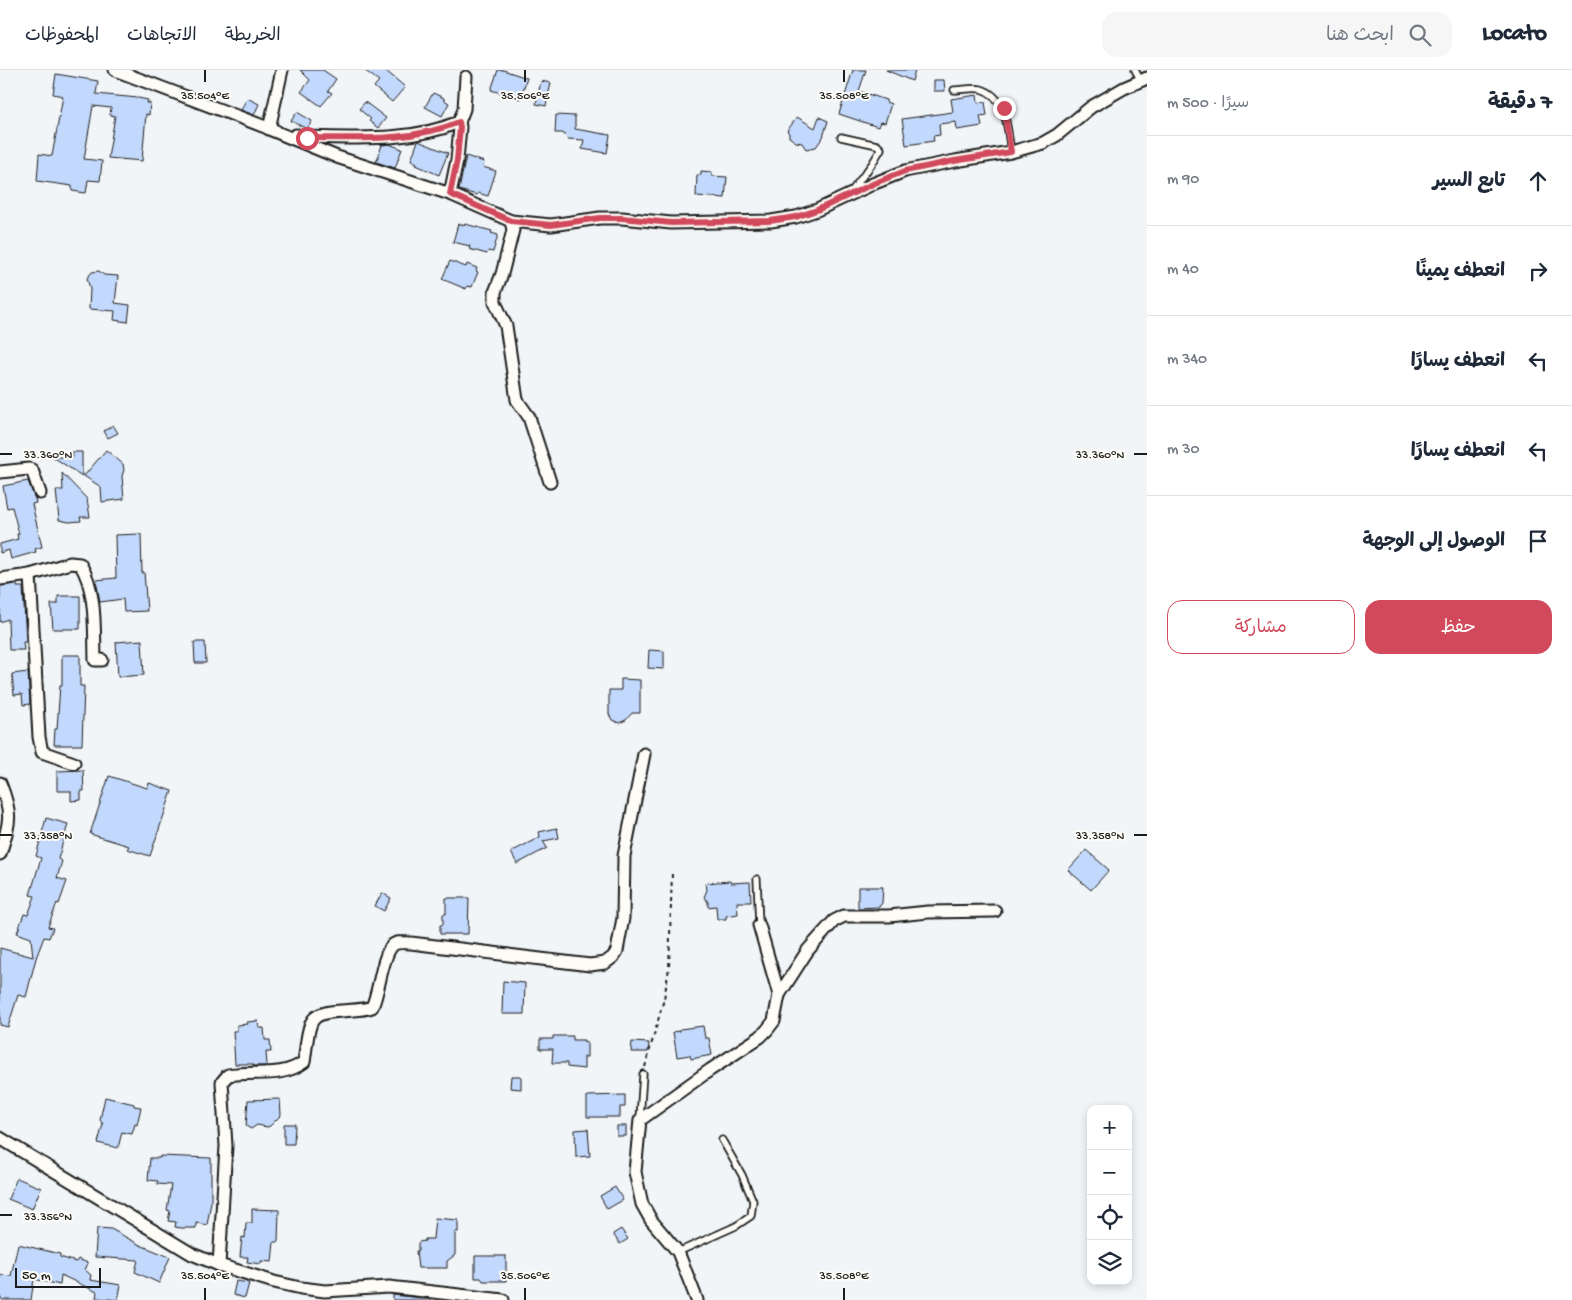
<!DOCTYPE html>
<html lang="ar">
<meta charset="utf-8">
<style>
body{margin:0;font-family:"Gochi Hand","Playpen Sans Arabic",sans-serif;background:#f6f6f7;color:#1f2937;direction:rtl}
.controls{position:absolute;right:15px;bottom:15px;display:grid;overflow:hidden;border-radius:10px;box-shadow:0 2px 8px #0003}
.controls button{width:45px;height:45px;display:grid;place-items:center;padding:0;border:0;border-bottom:1px solid #e0e1e3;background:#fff;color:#1f2937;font:25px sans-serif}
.scale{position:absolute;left:15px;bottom:12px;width:86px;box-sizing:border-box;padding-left:5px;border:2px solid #1c1c1c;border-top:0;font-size:14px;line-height:18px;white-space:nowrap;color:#1c1c1c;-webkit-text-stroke:4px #fdfcf7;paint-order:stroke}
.stop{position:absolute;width:15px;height:15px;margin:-11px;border:4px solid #d1495b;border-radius:50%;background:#fff}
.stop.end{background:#d1495b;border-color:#fff;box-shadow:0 1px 5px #0008}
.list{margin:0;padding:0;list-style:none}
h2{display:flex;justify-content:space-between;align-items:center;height:65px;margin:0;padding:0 20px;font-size:21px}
h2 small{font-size:16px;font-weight:400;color:#747a83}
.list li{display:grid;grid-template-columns:32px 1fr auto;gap:15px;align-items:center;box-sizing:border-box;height:90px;padding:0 20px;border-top:1px solid #e0e1e3}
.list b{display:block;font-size:19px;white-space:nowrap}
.list em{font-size:16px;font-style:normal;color:#747a83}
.actions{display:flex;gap:10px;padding:15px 20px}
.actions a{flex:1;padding:11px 0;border:1px solid #d1495b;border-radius:15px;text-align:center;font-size:18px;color:#d1495b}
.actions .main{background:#d1495b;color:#fff}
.icon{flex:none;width:28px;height:28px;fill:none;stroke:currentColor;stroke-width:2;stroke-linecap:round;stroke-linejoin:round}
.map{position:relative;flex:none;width:1147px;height:1230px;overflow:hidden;direction:ltr}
header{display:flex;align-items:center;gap:30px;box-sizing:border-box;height:70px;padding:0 25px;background:#fff;border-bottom:1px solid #e0e1e3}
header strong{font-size:24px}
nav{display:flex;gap:28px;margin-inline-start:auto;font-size:18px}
.search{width:350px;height:45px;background:#f6f6f7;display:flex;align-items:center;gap:12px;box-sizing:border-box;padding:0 18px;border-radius:15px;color:#747a83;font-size:19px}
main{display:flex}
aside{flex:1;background:#fff}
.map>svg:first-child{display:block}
.building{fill:#c2d8fc;stroke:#1c1c1c}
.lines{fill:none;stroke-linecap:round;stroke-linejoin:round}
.lane-casing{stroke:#1c1c1c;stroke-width:9}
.street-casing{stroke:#1c1c1c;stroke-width:15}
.path{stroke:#1c1c1c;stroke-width:2;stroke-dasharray:4 4;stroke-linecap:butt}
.lane{stroke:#fdfcf7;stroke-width:5.5}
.street{stroke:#fdfcf7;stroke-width:11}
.route{stroke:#d1495b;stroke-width:6}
.ticks{fill:none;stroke:#1c1c1c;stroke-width:2}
.ticks-label{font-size:12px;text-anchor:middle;fill:#1c1c1c;stroke:#fdfcf7;stroke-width:4;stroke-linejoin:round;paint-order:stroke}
</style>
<header>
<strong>Locato</strong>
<div class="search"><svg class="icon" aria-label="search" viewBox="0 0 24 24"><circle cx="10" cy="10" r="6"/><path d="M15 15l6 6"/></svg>ابحث هنا</div>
<nav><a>الخريطة</a><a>الاتجاهات</a><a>المحفوظات</a></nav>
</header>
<main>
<aside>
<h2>7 دقيقة<small>سيرًا · 500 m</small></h2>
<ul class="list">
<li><svg class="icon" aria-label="ahead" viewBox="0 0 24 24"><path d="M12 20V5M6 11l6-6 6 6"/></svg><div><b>تابع السير</b></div><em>90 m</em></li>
<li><svg class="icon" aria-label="right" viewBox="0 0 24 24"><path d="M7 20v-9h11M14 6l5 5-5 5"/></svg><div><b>انعطف يمينًا</b></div><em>40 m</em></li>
<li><svg class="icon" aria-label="left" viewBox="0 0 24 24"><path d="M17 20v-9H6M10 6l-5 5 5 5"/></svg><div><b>انعطف يسارًا</b></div><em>340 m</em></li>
<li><svg class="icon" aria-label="left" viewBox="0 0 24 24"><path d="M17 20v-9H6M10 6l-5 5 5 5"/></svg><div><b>انعطف يسارًا</b></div><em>30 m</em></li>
<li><svg class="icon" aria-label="arrive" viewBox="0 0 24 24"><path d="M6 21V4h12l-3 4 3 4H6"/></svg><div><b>الوصول إلى الوجهة</b></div></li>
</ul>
<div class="actions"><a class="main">حفظ</a><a>مشاركة</a></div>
</aside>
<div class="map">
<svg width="1147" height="1230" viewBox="0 0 1147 1230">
<rect width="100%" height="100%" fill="#f1f5f8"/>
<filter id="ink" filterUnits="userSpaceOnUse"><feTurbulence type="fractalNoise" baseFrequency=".02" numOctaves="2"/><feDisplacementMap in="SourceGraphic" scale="10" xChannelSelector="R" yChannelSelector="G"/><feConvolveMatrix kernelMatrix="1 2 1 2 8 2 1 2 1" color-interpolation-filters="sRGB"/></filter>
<g filter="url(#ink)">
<g class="building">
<polygon points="300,0 323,0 336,9 328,21 332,23 321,36 301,22 310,10"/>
<polygon points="364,0 385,0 405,17 392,32 374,17 379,11"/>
<polygon points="498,0 503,0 527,8 520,29 491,20"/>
<polygon points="853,0 866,0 859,21 886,30 886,32 891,34 885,53 880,52 878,57 839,44"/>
<polygon points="886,0 915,0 912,11"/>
<polygon points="56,4 98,11 96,24 138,28 148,30 147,33 150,33 149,45 146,44 142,91 108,88 115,46 110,45 111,38 93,36 84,89 102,91 100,111 88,110 86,123 72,121 72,116 37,111 39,84 52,86 63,26 53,24"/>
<polygon points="934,10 944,10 945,21 934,21"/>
<polygon points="541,11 551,13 546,36 536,34"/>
<polygon points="433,23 444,28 444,30 449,33 442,46 425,37"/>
<polygon points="977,25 978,33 985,32 987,45 980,46 982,56 957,60 956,52 939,54 940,65 933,66 934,71 906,75 902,49 953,42 951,29"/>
<polygon points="247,28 259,34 254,45 241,40"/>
<polygon points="365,32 386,48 378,58 369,51 371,49 359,39"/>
<polygon points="297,42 312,51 307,59 291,51"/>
<polygon points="556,45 575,46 575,59 610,65 607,83 582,79 584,70 568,69 563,63 555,63"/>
<polygon points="797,47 815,58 819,47 828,51 823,67 816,77 806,79 802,73 796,72 789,67 789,63 787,61"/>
<polygon points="418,71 448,83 439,105 416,95 417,93 411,90"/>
<polygon points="389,74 402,79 395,98 376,92 382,75"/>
<polygon points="466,86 484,92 483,97 496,101 488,126 478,123 477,125 459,120"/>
<polygon points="701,101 712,102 712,106 727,107 725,128 696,126 697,105 701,105"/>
<polygon points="458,154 464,155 465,154 492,161 491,163 498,165 493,182 488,181 487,184 469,179 470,176 453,172"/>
<polygon points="450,191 466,197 467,194 477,198 476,201 478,202 472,217 467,216 466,219 442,209"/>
<polygon points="99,201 104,205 118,206 115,233 130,235 128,252 114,250 115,241 89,239 90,219 87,208 92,202"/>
<polygon points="113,355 118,363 108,368 104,361"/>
<polygon points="106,380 123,394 124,400 122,406 124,429 102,432 101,417 84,406"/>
<polygon points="72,382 82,382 82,406 53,387 73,387"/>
<polygon points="62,403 87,429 90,447 80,447 81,451 69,452 59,450 56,420 63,420"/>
<polygon points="28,411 35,429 36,433 32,434 42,477 35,479 36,482 11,489 9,480 0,483 0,474 18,469 17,464 19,464 12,437 7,438 3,416"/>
<polygon points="141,464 142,503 144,502 147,541 124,542 123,529 100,532 96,510 116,508 115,465"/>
<polygon points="17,514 17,517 23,517 26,572 23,572 24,580 9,580 8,549 0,552 0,516"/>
<polygon points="58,526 80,526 80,559 53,559 51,534 58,534"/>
<polygon points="142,570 144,605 118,607 116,572"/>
<polygon points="194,572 205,572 206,593 195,593"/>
<polygon points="649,580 664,581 664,599 648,598"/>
<polygon points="62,585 80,585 80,616 84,616 82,675 54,675 55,659 57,659 60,615 62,615"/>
<polygon points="28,602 30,634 23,635 22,624 14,625 12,604"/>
<polygon points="621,609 640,610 640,643 632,643 626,650 619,653 612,650 609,644 609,620 621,620"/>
<polygon points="83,700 84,721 81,721 81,730 71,731 71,721 57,721 57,701"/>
<polygon points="109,706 147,718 149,713 172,721 150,786 127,779 129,776 90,764"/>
<polygon points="46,748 68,754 58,789 62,791 57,808 67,811 59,834 57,833 48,857 53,858 49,868 44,867 36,888 26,927 18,925 8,957 0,955 0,878 33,887 31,868 17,863 24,844 28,845 35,826 30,825 41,788 36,786"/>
<polygon points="557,758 559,768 543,771 547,778 517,794 511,782 540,767 539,762"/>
<polygon points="1086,780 1109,800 1091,820 1068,800"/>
<polygon points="730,811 731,813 750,812 751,832 737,832 738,844 726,846 726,849 717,849 716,836 708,837 708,832 704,827 707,820 706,813"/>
<polygon points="858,817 883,817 882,833 879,837 859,838 858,837"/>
<polygon points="382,823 391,828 384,841 375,836"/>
<polygon points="446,828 469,828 468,864 440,864 440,855 443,855 443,844 446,844"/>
<polygon points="503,911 525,913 524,944 502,944"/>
<polygon points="258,951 259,958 264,958 265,970 270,970 271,982 266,982 267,996 253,996 253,994 235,994 233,961 237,961 237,955 248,954 247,952"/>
<polygon points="703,956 705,968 709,968 712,985 691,989 690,985 677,987 673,962 680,961 680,959"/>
<polygon points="553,966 573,966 573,970 584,970 584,972 587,972 587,987 584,987 584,999 567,997 567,993 552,993 553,979 540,979 540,969 553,969"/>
<polygon points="632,972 649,973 648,982 631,982"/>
<polygon points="511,1006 521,1006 521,1019 510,1018"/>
<polygon points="625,1025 625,1037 620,1037 620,1047 587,1047 587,1026"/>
<polygon points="105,1027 134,1034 134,1036 141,1037 137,1055 135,1054 132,1064 122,1062 118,1078 98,1073 103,1054 100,1050"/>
<polygon points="280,1029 281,1045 270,1056 267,1057 257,1055 251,1059 246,1056 248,1030"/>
<polygon points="284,1054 295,1054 294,1074 284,1074"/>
<rect x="617" y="1056" width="9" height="10"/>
<polygon points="588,1059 590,1086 576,1087 575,1060"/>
<polygon points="160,1086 211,1088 211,1132 207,1155 196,1153 196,1158 181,1158 175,1157 176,1152 168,1151 170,1141 167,1140 171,1115 157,1114 158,1111 148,1110 150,1088 160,1088"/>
<polygon points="17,1108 41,1118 32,1139 8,1129"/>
<polygon points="615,1117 623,1130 607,1139 600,1126"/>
<polygon points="252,1139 279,1140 278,1172 274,1172 272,1192 261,1191 261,1194 247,1192 248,1187 240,1187 242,1167 245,1168 246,1153 252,1153"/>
<polygon points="435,1148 458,1150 458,1162 455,1162 455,1185 447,1191 447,1198 418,1198 416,1181 418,1181 418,1173 419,1172 425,1171 425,1169 433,1169"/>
<polygon points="97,1158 111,1159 140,1175 170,1187 159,1213 135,1202 138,1190 95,1187"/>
<polygon points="621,1159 628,1169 620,1174 613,1164"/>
<polygon points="18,1174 60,1184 60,1187 76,1192 78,1189 88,1193 85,1200 91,1205 90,1210 121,1215 118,1230 96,1228 97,1222 61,1205 60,1215 34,1209 31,1230 3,1230 0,1228 0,1205 11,1206"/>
<polygon points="475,1186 506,1186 506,1211 483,1211 481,1208 475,1208"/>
<polygon points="236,1211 249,1213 245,1228 233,1225"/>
<polygon points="393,1225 430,1229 430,1230 393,1230"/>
</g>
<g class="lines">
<defs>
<g id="lane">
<polyline points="1135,0 1141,11"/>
<path d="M 954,20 C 962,20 974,17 981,19 C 1008,27 1007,60 1011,82"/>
<polyline points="841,67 877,75 881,79 872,94 851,122"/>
<polyline points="757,809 759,855"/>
<polyline points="640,1048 643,1004"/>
<polyline points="678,1182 736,1156 751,1146 753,1131 742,1105 722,1070"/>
</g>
<g id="street">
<polyline points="115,0 276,61"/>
<polyline points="282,0 269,59 337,87 450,124 511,151 551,155 600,148 622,148 671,153 771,151 796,147 817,140 875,113 905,101 955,91 1011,82 1043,73 1057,65 1091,37 1124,18 1147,8"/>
<path d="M 296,65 L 307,67 C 357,68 412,72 459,52 L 464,39 L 466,7"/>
<polyline points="450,124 457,90 460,57 459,52"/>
<polyline points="511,151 513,160 502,204 495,222 495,232 506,256 517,330 529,347 550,412"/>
<polyline points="0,402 29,399 32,400 40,423"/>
<path d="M 30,505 L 70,493 L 80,494 C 97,520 94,560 95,590 L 102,590"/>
<polyline points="0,509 30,505 39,667 42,682 74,693"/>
<path d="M 0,713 C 13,746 10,751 0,784"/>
<polyline points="779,925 808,880 834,851 844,846 889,846 928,842 995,841"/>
<polyline points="0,1068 192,1184 219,1195 274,1212 301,1218 325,1221 389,1217 503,1230"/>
<path d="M 219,1195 L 226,1076 L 222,1012 L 228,1005 C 254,1000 281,1009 304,992 C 306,981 307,958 313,950 C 321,937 358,943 372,937 C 379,923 382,886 392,876 C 396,871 405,873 411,873 L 590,895 L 605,893 L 613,887 L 617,881 L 623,848 L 624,786 L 644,684"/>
<polyline points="697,1230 678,1182 651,1150 642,1134 635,1102 640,1050 710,1000 760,967 767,960 774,951 779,925 759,855"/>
</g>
</defs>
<use href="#lane" class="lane-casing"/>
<use href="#street" class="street-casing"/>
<polyline class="path" points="645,997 664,929 669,898 672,802"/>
<use href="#lane" class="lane"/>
<use href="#street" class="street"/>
</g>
</g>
<g class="lines" filter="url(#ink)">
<path class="route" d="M 307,68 C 357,68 412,72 459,52 L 460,57 L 457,90 L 450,124 L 511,151 L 551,155 L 600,148 L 622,148 L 671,153 L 770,151 L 796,147 L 817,140 L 875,113 L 905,101 L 954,91 L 1011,82 L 1004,38"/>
</g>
<path class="ticks" d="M 205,0 L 205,12M 525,0 L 525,12M 844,0 L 844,12M 0,384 L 12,384M 1134,384 L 1147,384M 0,765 L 12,765M 1134,765 L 1147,765M 0,1145 L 12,1145M 205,1218 L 205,1230M 525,1218 L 525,1230M 844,1218 L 844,1230"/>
<g class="ticks-label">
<text x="205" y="29">35.504°E</text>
<text x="525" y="29">35.506°E</text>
<text x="844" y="29">35.508°E</text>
<text x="48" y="388">33.360°N</text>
<text x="1100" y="388">33.360°N</text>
<text x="48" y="769">33.358°N</text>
<text x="1100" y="769">33.358°N</text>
<text x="48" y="1150">33.356°N</text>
<text x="205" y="1209">35.504°E</text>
<text x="525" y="1209">35.506°E</text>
<text x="844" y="1209">35.508°E</text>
</g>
</svg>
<div class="controls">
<button>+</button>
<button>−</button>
<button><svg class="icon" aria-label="locate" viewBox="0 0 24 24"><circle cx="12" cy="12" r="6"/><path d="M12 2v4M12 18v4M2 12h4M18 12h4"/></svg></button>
<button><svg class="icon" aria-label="layers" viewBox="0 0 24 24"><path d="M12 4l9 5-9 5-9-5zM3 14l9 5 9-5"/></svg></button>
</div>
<div class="scale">50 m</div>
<div class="stop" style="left:307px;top:68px"></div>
<div class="stop end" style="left:1004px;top:38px"></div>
</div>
</main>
